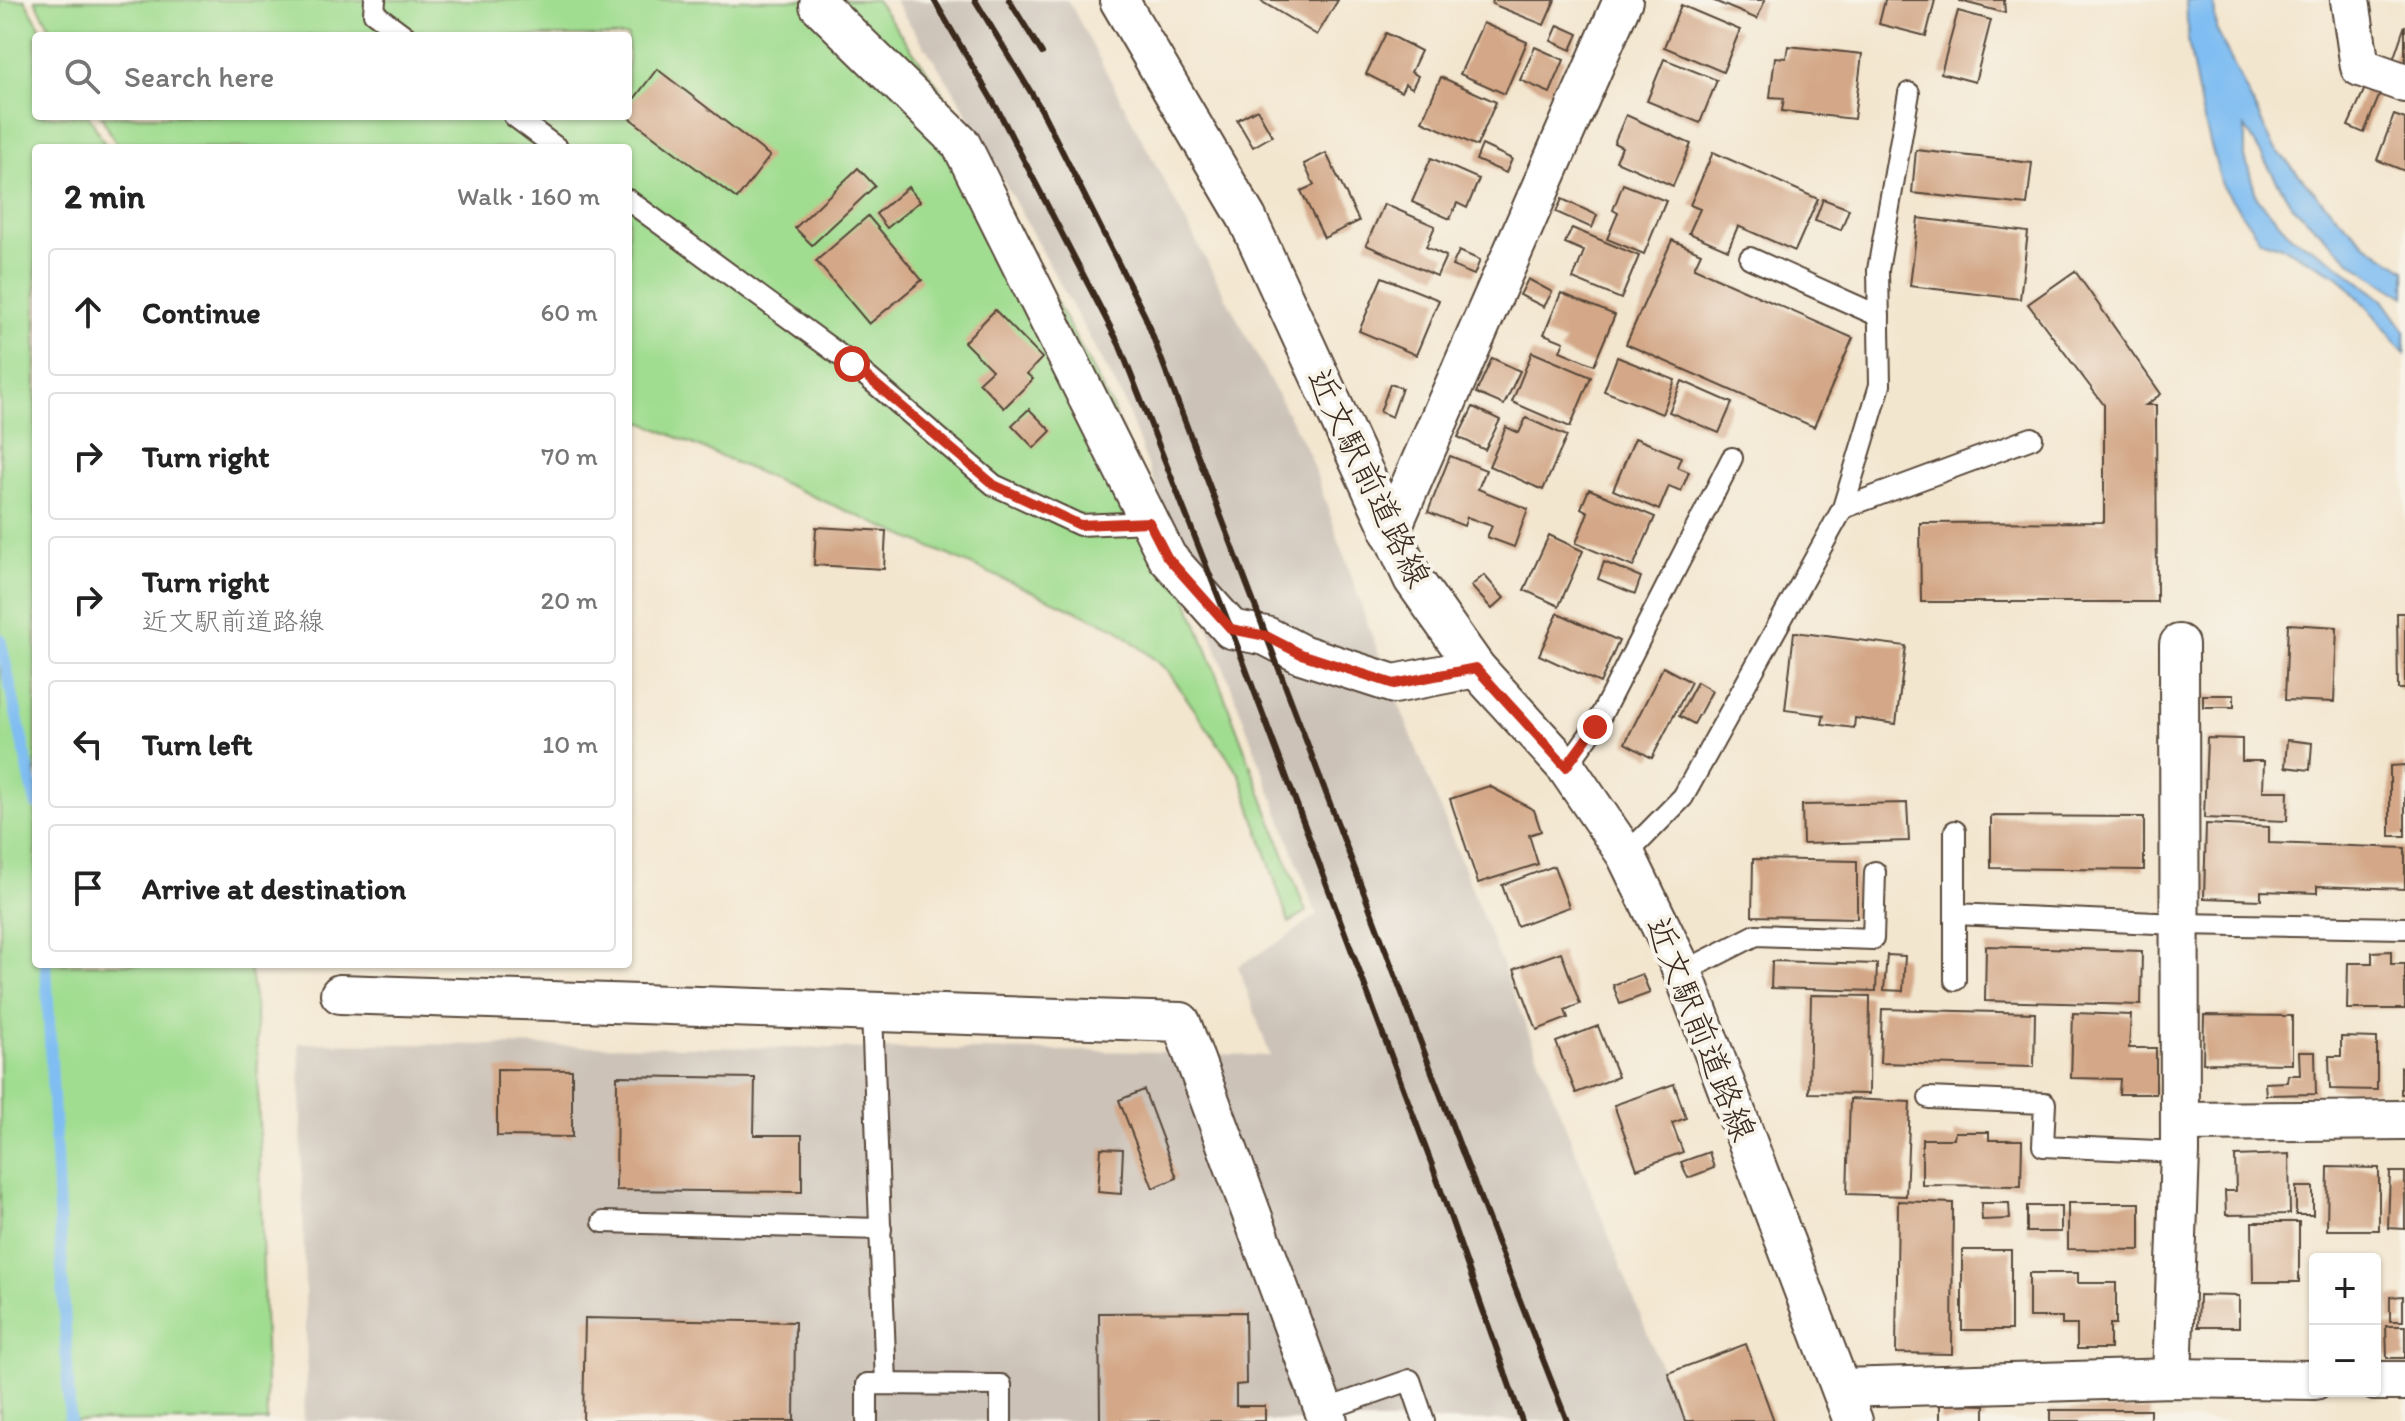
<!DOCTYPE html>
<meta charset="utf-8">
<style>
body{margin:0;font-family:Itim,"Klee One",sans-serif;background:#f6f6f6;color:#222}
.controls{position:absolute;right:24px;bottom:24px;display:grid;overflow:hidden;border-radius:8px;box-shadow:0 2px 6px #0004}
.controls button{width:72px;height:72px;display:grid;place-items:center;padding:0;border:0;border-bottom:2px solid #e0e0e0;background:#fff;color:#222;font:40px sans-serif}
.stop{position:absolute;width:24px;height:24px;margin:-18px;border:6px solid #c8321e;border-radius:50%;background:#fff}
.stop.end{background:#c8321e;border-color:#fff;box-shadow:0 2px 8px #0008}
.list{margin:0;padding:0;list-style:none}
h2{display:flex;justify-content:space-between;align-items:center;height:104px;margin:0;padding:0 32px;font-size:34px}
h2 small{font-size:26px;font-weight:400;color:#767676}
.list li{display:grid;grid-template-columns:52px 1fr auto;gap:24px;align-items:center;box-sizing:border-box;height:128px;margin:0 16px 16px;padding:0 16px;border:2px solid #e0e0e0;border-radius:8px}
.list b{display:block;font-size:30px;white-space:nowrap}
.list p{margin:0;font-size:26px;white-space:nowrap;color:#767676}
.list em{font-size:26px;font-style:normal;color:#767676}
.icon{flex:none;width:44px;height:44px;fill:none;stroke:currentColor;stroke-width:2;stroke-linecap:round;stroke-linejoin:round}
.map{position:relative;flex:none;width:2405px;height:1421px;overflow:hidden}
.search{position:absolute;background:#fff;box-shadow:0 2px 6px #0004;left:32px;top:32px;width:600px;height:88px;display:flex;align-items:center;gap:20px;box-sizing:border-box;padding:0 28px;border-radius:8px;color:#767676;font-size:30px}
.panel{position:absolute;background:#fff;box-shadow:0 2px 6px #0004;left:32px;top:144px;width:600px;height:824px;border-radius:8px}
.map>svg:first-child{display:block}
.industrial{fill:#ccc2b8}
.green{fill:#a1dd91;stroke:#6e8458;stroke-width:2}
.water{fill:#7fbdf2;stroke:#5d7488;stroke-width:2}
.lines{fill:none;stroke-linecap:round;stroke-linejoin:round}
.stream{stroke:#7fbdf2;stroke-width:12}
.building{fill:#d3a787}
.lane-casing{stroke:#574639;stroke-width:24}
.street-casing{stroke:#574639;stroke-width:42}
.lane{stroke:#fff;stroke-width:20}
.street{stroke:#fff;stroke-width:38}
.rail{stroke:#3b2a1e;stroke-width:6}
.route{stroke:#c8321e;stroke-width:10}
.labels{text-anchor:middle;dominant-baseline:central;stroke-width:8;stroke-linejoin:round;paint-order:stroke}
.street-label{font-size:34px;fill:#3b2a1e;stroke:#f7f3e8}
</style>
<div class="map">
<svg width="2405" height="1421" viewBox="0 0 2405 1421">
<rect width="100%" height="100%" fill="#f7f3e8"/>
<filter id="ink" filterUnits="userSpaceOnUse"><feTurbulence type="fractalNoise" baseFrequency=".0125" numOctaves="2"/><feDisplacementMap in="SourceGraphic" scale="16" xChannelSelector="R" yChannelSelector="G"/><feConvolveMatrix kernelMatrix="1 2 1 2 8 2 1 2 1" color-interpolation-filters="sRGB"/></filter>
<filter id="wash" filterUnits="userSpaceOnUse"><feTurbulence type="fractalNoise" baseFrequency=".006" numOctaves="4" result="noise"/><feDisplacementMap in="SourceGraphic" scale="32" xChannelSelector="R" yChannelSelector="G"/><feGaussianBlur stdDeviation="1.8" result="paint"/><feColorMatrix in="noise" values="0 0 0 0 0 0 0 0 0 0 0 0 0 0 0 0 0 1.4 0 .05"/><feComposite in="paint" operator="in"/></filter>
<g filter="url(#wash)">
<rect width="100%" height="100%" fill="#f3e6cf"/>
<polygon class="industrial" points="894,0 1067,0 1073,9 1310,456 1370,631 1682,1421 303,1421 307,1375 299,1043 1169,1052 1270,1056 1238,966 1287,937 1317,915 1123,399 956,94"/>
<g class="green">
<polygon points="0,0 25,0 45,36 36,36 36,116 89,116 107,148 36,148 36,964 249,964 256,1012 267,1421 0,1421"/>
<polygon points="35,0 876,0 951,104 1112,407 1202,637 1306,912 1289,923 1240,775 1167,670 1116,628 628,416 628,148 119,148 101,116 628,116 628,36 55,36"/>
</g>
<polygon class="water" points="2186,0 2214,0 2216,29 2274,147 2325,204 2366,244 2405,270 2405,297 2352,263 2291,204 2245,127 2245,157 2257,198 2291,236 2332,260 2383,300 2405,331 2405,354 2370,310 2338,276 2287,249 2260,240 2222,185 2202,113 2188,41"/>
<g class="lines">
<g class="stream">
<polyline points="0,639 36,804"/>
<polyline points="46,964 70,1421"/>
</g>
</g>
<g id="blocks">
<g class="building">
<polygon points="1259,0 1338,0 1317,35"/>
<polygon points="1493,0 1555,0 1544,25 1492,4"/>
<polygon points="1712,0 1765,0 1757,19"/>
<polygon points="1885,0 1935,0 1926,36 1879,24"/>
<polygon points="1960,0 2004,0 2005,13 1960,1"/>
<polygon points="1681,5 1740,30 1723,72 1664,47"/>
<polygon points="1958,11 1991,20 1975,82 1941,73"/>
<polygon points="1483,23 1527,42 1505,94 1460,74"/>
<polygon points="1558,25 1578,34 1571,50 1551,41"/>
<polygon points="2405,25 2405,67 2392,63"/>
<polygon points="1386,33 1421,51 1411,72 1418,76 1412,88 1405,84 1401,92 1366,74"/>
<polygon points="1788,46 1862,54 1854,119 1782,111 1784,98 1770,97 1775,57 1786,58"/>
<polygon points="1535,47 1564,60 1550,93 1520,80"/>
<polygon points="1664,59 1717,80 1700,123 1647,101"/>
<polygon points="657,69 770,156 737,199 628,117 628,107"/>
<polygon points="1441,77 1496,102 1477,146 1422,121"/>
<polygon points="2365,88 2380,94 2364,133 2348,126"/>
<polygon points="1257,109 1272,136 1253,147 1237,120"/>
<polygon points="1626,115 1691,144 1673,186 1616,161 1622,147 1614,143"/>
<polygon points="2394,115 2405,119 2405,171 2377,160"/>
<polygon points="1482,145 1512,159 1506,173 1476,160"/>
<polygon points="1916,150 2032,163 2027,205 1912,193"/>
<polygon points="1713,152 1818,199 1795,251 1738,226 1728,250 1689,233 1700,209 1690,205"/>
<polygon points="1326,153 1359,221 1324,238 1301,191 1314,185 1304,164"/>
<polygon points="1431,158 1479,179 1467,208 1457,203 1450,219 1412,202"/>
<polygon points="858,168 875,186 812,245 795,228"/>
<polygon points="1623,184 1666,201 1644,254 1607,239 1618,213 1613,210"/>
<polygon points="908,187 920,201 887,228 876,214"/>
<polygon points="1562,199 1597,215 1592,228 1556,212"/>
<polygon points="1823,199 1849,209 1841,230 1815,221"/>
<polygon points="1384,204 1435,226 1426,247 1446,256 1437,276 1366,245"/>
<polygon points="868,216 922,280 869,324 816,261"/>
<polygon points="1918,218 2028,232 2020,299 1910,286"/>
<polygon points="1572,228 1639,256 1621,299 1573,279 1584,251 1565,243"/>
<polygon points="1672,240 1701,253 1694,268 1853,338 1814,427 1626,344"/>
<polygon points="1459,251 1480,260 1474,275 1452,266"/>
<polygon points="2075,271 2161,394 2146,405 2156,405 2157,602 1921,602 1920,523 2104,522 2104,405 2028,304"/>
<polygon points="1382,277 1439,300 1416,355 1359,331"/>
<polygon points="1528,279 1552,292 1544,307 1520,295"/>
<polygon points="1561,293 1615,315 1594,365 1560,351 1564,342 1544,334"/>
<polygon points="995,310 1042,358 1027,374 1033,379 1004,408 979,382 992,370 964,342"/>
<polygon points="1532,352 1591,377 1570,427 1512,402"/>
<polygon points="1617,357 1675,380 1662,414 1604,391"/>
<polygon points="1492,358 1520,371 1504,405 1476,393"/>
<polygon points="1682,381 1732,403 1719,433 1669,412"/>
<polygon points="1390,384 1402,388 1392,417 1380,412"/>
<polygon points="1473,407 1500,420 1485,450 1458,437"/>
<polygon points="1029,409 1051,431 1034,448 1012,425"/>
<polygon points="1526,418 1567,436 1543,490 1489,466 1506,427 1519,433"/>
<polygon points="1635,438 1681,457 1677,467 1689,472 1681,491 1669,486 1659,510 1613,490"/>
<polygon points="1450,456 1486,470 1478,489 1528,509 1514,547 1487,537 1492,526 1467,517 1464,526 1428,512"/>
<polygon points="1589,489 1655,517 1633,567 1576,543 1588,512 1581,508"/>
<polygon points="816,527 886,531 884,569 814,565"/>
<polygon points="1549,535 1583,551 1559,606 1524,590"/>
<polygon points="1604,562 1641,577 1635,594 1598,579"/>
<polygon points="1484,575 1504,598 1492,609 1471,586"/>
<polygon points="1558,613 1619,641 1600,683 1539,655"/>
<polygon points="2397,613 2405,613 2405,689 2398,689"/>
<polygon points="2288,624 2337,627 2334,702 2285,700"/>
<polygon points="1794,632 1906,646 1896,724 1855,718 1854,728 1822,724 1824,715 1785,710"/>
<polygon points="1663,667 1691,682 1652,758 1625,743"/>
<polygon points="1697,682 1712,691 1694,724 1679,716"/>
<rect x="2203" y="695" width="31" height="12"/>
<polygon points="2207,738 2242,739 2242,761 2264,761 2263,791 2288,791 2287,821 2204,818"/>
<polygon points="2287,740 2312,743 2310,770 2285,767"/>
<polygon points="2405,765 2405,836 2390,836 2390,766"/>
<polygon points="1489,786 1534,810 1541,831 1529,835 1538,864 1478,883 1450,799"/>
<polygon points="1907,803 1909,841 1803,844 1802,805"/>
<polygon points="1991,816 2144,817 2144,870 1991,868"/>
<polygon points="2206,824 2269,827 2269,843 2405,848 2405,889 2317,886 2317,893 2261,891 2261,900 2204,898"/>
<polygon points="1753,859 1857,861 1857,918 1752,916"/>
<polygon points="1554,866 1569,907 1517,926 1502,885"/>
<polygon points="1986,946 2142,951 2141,1005 1985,1001"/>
<polygon points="2391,951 2391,964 2405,964 2405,1009 2347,1009 2348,963 2372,963 2372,952"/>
<polygon points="1561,952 1580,1004 1565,1010 1568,1018 1537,1030 1514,969"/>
<polygon points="1887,955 1905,956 1903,991 1884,990"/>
<polygon points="1772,961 1877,964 1876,991 1771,988"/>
<polygon points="1642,974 1650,993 1620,1004 1613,985"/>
<polygon points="1811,995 1870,996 1869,1094 1809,1093"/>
<polygon points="1882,1009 2035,1013 2034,1067 1880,1063"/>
<polygon points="2073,1013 2131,1015 2129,1048 2156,1048 2156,1094 2119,1094 2120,1079 2071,1078"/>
<polygon points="2204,1015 2292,1016 2292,1064 2203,1063"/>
<polygon points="1598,1026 1618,1077 1576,1093 1556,1042"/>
<polygon points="2341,1037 2377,1038 2377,1090 2330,1089 2329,1056 2341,1056"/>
<polygon points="2299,1052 2315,1052 2316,1094 2266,1095 2265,1083 2287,1082 2288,1075 2300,1075"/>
<rect x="2401" y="1067" width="4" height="27"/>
<polygon points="497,1069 572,1070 572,1137 497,1136"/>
<polygon points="617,1076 755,1078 754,1135 802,1135 802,1192 616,1190"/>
<polygon points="1674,1084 1686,1118 1672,1123 1683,1152 1637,1169 1614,1105"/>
<polygon points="1144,1090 1177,1178 1153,1188 1119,1100"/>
<polygon points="1850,1099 1910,1102 1906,1196 1847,1194"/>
<polygon points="1955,1132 1989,1132 1989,1140 2022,1140 2021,1186 1922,1185 1922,1139 1954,1139"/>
<polygon points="1101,1148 1123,1149 1121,1194 1098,1192"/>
<polygon points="1709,1152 1714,1168 1688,1178 1681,1162"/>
<polygon points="2289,1154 2290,1214 2226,1215 2225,1191 2236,1191 2235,1156"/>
<polygon points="2328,1167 2379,1168 2379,1230 2327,1230"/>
<polygon points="2390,1172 2405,1172 2405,1229 2388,1228"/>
<rect x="2296" y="1187" width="17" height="28"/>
<polygon points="1898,1201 1953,1203 1952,1354 1896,1353"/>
<polygon points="1981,1203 2009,1203 2010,1219 1982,1220"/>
<polygon points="2068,1203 2140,1203 2140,1250 2068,1249"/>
<rect x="2027" y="1206" width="34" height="26"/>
<polygon points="2252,1222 2299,1222 2299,1282 2253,1282"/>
<rect x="1962" y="1250" width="49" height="80"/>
<rect x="2375" y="1260" width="5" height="43"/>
<polygon points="2029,1273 2078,1273 2078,1283 2116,1283 2116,1324 2110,1324 2110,1349 2077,1349 2077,1325 2062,1325 2062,1317 2029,1317"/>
<polygon points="2199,1295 2239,1296 2239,1327 2198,1327"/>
<polygon points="2403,1296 2403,1321 2390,1321 2390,1297"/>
<polygon points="1245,1312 1246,1384 1236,1385 1236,1406 1265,1406 1265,1421 1100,1421 1099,1313"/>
<polygon points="585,1318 795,1322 794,1421 583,1421"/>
<polygon points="2386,1326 2405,1326 2405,1358 2387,1358"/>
<polygon points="1746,1344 1774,1421 1685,1421 1668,1373"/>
<polygon points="1940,1404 1985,1405 1985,1421 1940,1421"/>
<rect x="2050" y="1410" width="100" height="11"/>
</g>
</g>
</g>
<g filter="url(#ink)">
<use href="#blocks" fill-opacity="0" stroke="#574639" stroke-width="2"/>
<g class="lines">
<defs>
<g id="lane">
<polyline points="375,0 374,13 405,36"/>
<polyline points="514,116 557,148"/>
<polyline points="628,200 852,364 994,485 1080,525 1149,522"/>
<polyline points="1750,258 1879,316"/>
<polyline points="1843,508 1880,385 1878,270 1909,93"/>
<polyline points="1566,767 1595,727 1732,458"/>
<polyline points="1626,855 1683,797 1843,508 2032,438"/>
<polyline points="1955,914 2178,924 2405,928"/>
<polyline points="1683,972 1756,935 1873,939 1875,872"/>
<polyline points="1955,980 1955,831"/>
<polyline points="872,1012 886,1384"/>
<polyline points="1929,1098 2045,1103 2043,1146 2180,1152"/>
<polyline points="603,1222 881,1229"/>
<polyline points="1324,1410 1410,1380 1424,1421"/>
<polyline points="867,1421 867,1384 1001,1385 1001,1421"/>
</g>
<g id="street">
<polyline points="1119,0 1247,218 1413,579 1476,668 1566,767 1626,855 1683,972 1853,1421"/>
<polyline points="2350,0 2360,67 2405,83"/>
<polyline points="819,5 961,144 1167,557 1231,629 1266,636 1301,654 1394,684 1476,668"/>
<polyline points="1390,532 1623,0"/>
<polyline points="340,994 1181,1022 1328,1421"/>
<polyline points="2180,1122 2405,1120"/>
<polyline points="2172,1378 2180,1152 2179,644"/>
<polyline points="2375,1381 2405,1381"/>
<polyline points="1841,1388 2172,1378 2315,1380"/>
</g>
</defs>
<use href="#lane" class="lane-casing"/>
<use href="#street" class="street-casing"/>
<use href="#lane" class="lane"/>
<use href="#street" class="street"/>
<g class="rail">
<polyline points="934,0 999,112 1119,344 1231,629 1432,1165 1522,1421"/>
<polyline points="975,0 1041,109 1145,316 1466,1162 1567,1421"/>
<polyline points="1009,0 1042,53"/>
</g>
</g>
</g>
<g class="lines" filter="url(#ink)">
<polyline class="route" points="852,364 994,485 1080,525 1149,522 1167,557 1231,629 1266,636 1301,654 1394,684 1476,668 1566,767 1595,727"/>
</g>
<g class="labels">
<g class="street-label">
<text transform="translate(1369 478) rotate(64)">近文駅前道路線</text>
<text transform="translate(1701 1029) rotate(68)">近文駅前道路線</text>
</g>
</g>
</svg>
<div class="controls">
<button>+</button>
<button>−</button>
</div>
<div class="stop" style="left:852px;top:364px"></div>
<div class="stop end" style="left:1595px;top:727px"></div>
<div class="search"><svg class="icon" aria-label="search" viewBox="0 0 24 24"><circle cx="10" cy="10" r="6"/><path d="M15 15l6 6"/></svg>Search here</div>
<section class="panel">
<h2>2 min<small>Walk · 160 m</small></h2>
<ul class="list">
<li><svg class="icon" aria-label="ahead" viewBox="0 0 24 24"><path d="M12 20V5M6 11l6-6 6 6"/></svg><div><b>Continue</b></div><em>60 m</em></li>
<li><svg class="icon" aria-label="right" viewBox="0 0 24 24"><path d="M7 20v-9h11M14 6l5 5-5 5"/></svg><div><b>Turn right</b></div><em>70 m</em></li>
<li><svg class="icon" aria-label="right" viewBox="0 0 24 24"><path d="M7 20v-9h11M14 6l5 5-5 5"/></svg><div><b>Turn right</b><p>近文駅前道路線</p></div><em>20 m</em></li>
<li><svg class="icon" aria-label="left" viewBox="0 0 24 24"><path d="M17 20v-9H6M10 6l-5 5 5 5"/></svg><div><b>Turn left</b></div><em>10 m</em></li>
<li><svg class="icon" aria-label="arrive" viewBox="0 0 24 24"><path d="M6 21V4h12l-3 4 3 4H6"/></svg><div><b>Arrive at destination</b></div></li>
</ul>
</section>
</div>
